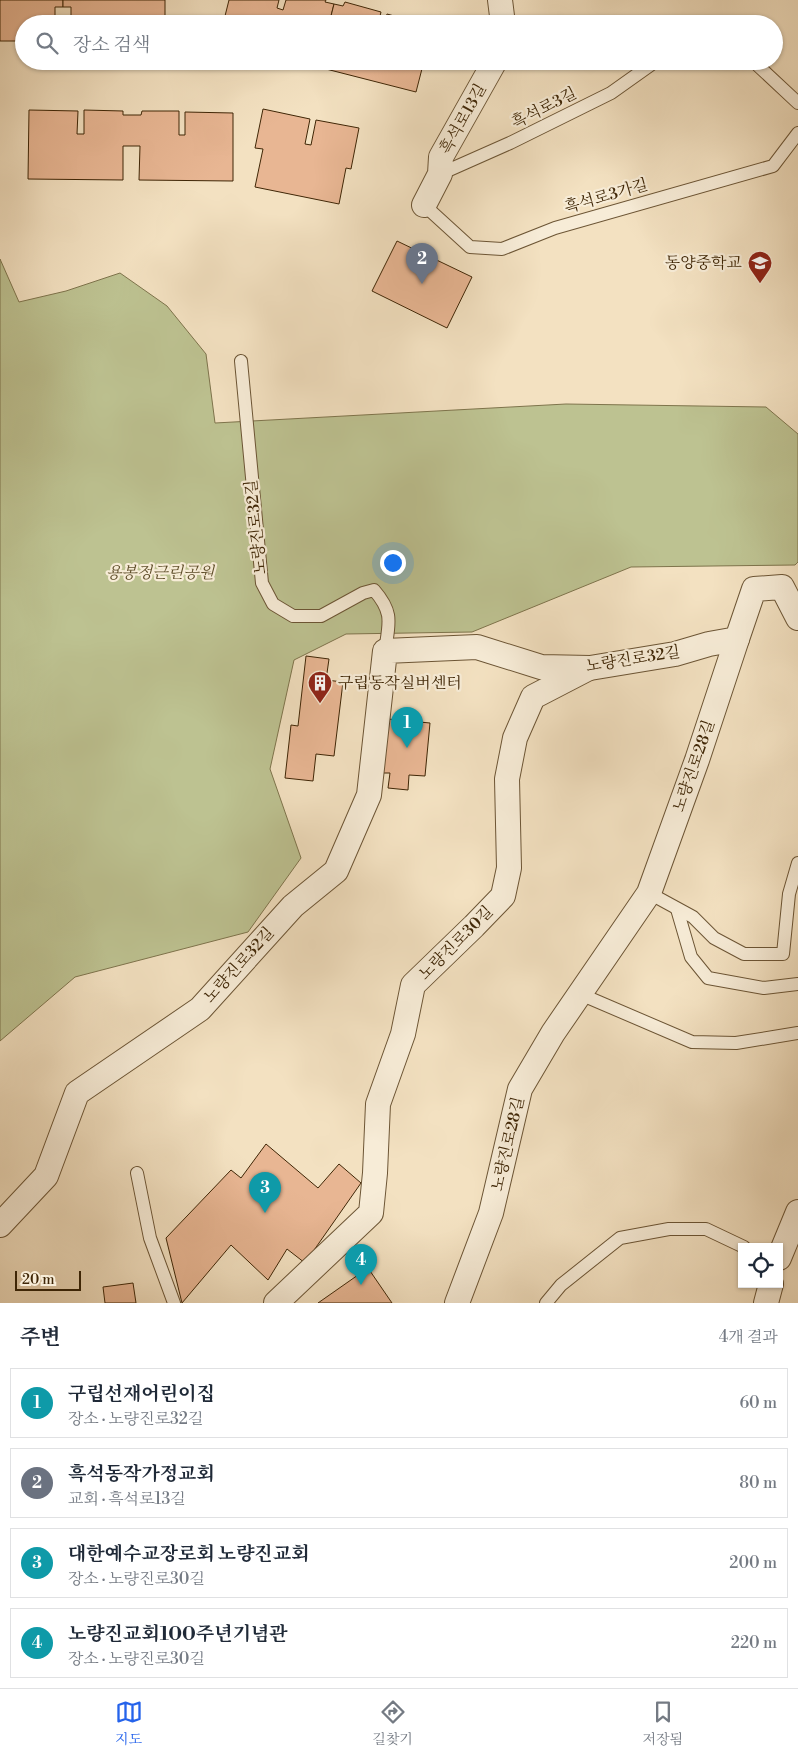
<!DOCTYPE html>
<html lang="ko">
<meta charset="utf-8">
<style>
body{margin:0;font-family:"Libre Bodoni","Noto Serif KR",serif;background:#f6f6f7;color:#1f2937}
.controls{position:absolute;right:15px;bottom:15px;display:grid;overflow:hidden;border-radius:0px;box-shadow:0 1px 4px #0004}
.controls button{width:45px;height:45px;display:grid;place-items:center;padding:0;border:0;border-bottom:1px solid #e0e1e3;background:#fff;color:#1f2937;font:25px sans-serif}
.scale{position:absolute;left:15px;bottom:12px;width:66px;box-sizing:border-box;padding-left:5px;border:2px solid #3f2606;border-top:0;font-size:14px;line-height:18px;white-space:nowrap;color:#3f2606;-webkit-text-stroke:4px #f7ecd7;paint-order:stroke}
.you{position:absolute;left:392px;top:562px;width:18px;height:18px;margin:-12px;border:4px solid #fff;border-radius:50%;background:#1a73e8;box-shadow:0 0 0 8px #1a73e833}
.badge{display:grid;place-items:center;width:32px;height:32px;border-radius:50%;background:#2563eb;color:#fff;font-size:16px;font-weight:700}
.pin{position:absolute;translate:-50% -41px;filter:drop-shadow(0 1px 2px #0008)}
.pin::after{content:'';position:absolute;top:26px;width:18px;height:15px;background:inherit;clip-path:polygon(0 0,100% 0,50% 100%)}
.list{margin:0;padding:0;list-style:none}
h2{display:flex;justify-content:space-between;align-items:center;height:65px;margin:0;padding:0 20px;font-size:21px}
h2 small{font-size:16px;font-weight:400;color:#747a83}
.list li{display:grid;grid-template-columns:32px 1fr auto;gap:15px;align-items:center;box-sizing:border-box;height:70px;margin:0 10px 10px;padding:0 10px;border:1px solid #e0e1e3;border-radius:0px}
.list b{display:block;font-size:19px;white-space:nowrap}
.list p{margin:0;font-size:16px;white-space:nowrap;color:#747a83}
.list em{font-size:16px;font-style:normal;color:#747a83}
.icon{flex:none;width:28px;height:28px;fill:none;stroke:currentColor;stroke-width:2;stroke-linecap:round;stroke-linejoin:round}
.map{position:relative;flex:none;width:798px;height:1303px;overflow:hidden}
.search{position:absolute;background:#fff;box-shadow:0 1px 4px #0004;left:15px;right:15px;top:15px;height:55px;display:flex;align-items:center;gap:12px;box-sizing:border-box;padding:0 18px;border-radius:28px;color:#747a83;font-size:19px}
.sheet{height:385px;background:#fff}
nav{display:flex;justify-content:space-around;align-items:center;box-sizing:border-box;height:70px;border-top:1px solid #e0e1e3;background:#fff;font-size:14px;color:#747a83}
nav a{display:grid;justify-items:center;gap:2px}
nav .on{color:#2563eb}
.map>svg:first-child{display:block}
.green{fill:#bdc291;stroke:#7e744c}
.building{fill:#e8b693;stroke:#3f2606}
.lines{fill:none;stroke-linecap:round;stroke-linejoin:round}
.lane-casing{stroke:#6c5535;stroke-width:14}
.street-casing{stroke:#6c5535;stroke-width:26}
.lane{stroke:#f7ecd7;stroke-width:12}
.street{stroke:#f7ecd7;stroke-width:24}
.labels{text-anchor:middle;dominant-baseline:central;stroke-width:4.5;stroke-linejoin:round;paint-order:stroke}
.street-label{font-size:16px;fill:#3f2606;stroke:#f7ecd7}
.poi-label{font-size:16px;fill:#3f2606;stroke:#f7ecd7;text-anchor:end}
.park-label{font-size:16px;font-style:italic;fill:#5e4d29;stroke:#f7ecd7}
</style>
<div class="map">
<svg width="798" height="1303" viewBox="0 0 798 1303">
<rect width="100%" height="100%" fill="#f3e1c1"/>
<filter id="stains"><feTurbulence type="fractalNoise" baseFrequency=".004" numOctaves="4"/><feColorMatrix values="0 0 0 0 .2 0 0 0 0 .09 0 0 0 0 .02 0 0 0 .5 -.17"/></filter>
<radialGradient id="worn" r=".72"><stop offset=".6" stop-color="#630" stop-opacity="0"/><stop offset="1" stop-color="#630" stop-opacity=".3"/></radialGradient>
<polygon class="green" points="0,259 19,302 66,291 120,273 167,306 206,354 215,423 566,404 766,407 798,434 798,562 795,565 631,567 472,632 346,634 294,660 270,769 301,858 248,932 75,977 0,1041"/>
<g class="building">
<polygon points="0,0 63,0 63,7 55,7 55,24 24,24 24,41 0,41"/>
<polygon points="63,0 165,0 165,24 71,24 71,7 63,7"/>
<polygon points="229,0 279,0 277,8 283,10 286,0 326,0 325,2 334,4 329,24 223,24"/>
<polygon points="345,2 381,12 378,24 329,24 334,4 343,6"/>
<polygon points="387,14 423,24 384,24"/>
<polygon points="328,61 424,61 416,92 326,69"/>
<polygon points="263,109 310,119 305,144 311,145 316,120 359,128 351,169 346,168 339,204 255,187 263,149 255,148"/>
<polygon points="29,110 78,111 77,134 84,134 84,110 123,111 123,115 141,115 142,111 179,111 179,135 185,135 185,112 233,113 233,181 139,180 140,146 123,146 123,180 28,179"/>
<polygon points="397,241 472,277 447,328 372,291"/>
<polygon points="306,656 329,659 326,680 343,682 334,756 316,754 313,781 285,778 291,725 298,726"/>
<polygon points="388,719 430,723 425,776 409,775 408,790 388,788 390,773 383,773"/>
<polygon points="266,1144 318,1188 339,1164 361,1183 305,1263 287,1249 268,1280 231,1245 182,1303 166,1238 231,1170 241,1178"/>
<polygon points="368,1268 392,1303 318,1303"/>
<polygon points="133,1283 136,1303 105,1303 103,1287"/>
</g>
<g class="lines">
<defs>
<g id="lane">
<polyline points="753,61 798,103"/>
<polyline points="440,174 510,143 611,93 656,61"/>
<polyline points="424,205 470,247 502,249 555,228 773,166 798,133"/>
<path d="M 241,361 L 262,583 L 273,604 L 293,616 L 321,616 L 363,593 L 374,590 C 394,613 389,623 385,651"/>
<polyline points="649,893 693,917 714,938 744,954 783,954 789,894 798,863"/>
<polyline points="677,909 691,957 708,978 764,988 798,984"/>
<polyline points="580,994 692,1042 736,1043 798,1033"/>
<polyline points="137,1173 150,1238 174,1303"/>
<polyline points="546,1303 561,1285 620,1238 669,1229 706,1229 744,1247"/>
</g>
<g id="street">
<polyline points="500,0 503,24"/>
<polyline points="424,205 440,174 441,157 495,61"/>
<polyline points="0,1225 46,1176 77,1093 200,1009 293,906 336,871 369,795 385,651 477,647 541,667 590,668 675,654 709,644 737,639 754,589 782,587 798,618"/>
<polyline points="779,1258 798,1212"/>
<polyline points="276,1303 371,1213 375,1173 378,1104 403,1034 413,985 474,926 503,896 509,868 507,779 515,738 533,697 587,669"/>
<polyline points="457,1303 491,1213 520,1089 553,1033 649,893 697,760 737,639"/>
<polyline points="766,1303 771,1284"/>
</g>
</defs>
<use href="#lane" class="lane-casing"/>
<use href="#street" class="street-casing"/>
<use href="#lane" class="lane"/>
<use href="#street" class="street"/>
</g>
<defs>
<symbol id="school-pin" viewBox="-11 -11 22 30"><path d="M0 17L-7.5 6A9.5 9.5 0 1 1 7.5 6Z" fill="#8f2418" stroke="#f7ecd7"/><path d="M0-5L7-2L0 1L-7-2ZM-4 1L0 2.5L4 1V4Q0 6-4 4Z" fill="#fff"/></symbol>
<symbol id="building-pin" viewBox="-11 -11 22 30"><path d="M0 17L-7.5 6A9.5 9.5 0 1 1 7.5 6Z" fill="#8f2418" stroke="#f7ecd7"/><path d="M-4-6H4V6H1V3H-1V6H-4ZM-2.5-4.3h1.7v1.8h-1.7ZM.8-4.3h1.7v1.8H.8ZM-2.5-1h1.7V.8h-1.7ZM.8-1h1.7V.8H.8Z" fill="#fff"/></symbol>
</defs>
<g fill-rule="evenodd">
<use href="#school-pin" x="746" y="249" width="28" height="38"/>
<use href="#building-pin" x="306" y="669" width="28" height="38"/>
</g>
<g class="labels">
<g class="street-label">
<text transform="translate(544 108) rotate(-27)">흑석로3길</text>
<text transform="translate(463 119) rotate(-61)">흑석로13길</text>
<text transform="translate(606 196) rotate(-16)">흑석로3가길</text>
<text transform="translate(256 527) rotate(-96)">노량진로32길</text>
<text transform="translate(633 659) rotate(-9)">노량진로32길</text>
<text transform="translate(694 766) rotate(-71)">노량진로28길</text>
<text transform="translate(456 943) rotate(-45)">노량진로30길</text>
<text transform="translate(239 965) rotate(-48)">노량진로32길</text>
<text transform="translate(508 1144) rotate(-77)">노량진로28길</text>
</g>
<g class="poi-label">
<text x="742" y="263">동양중학교</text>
<text x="338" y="683" text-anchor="start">구립동작실버센터</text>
</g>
<g class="park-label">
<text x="160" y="573">용봉정근린공원</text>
</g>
</g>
<rect width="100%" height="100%" filter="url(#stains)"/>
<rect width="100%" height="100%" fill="url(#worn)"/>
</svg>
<div class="controls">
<button><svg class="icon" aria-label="locate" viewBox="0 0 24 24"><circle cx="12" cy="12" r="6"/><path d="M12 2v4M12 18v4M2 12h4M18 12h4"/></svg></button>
</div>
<div class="scale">20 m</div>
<div class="you"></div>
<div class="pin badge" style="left:407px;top:748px;background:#0f9aa8">1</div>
<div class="pin badge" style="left:422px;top:284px;background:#6b7280">2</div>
<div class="pin badge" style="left:265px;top:1213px;background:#0f9aa8">3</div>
<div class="pin badge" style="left:361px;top:1285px;background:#0f9aa8">4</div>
<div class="search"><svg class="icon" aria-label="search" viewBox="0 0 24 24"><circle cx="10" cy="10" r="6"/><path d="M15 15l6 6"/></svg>장소 검색</div>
</div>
<section class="sheet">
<h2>주변<small>4개 결과</small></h2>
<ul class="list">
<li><span class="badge" style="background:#0f9aa8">1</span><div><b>구립선재어린이집</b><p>장소 · 노량진로32길</p></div><em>60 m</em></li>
<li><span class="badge" style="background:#6b7280">2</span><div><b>흑석동작가정교회</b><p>교회 · 흑석로13길</p></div><em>80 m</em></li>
<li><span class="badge" style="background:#0f9aa8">3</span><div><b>대한예수교장로회 노량진교회</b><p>장소 · 노량진로30길</p></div><em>200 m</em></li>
<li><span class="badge" style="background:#0f9aa8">4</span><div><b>노량진교회100주년기념관</b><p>장소 · 노량진로30길</p></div><em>220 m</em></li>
</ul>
</section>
<nav>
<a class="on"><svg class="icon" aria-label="map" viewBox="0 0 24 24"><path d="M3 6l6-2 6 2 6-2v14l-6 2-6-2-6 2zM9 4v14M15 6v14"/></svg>지도</a>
<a><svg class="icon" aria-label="directions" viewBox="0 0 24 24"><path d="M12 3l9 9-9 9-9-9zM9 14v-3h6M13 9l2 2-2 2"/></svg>길찾기</a>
<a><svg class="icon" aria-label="saved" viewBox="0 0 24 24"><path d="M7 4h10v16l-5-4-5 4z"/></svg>저장됨</a>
</nav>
